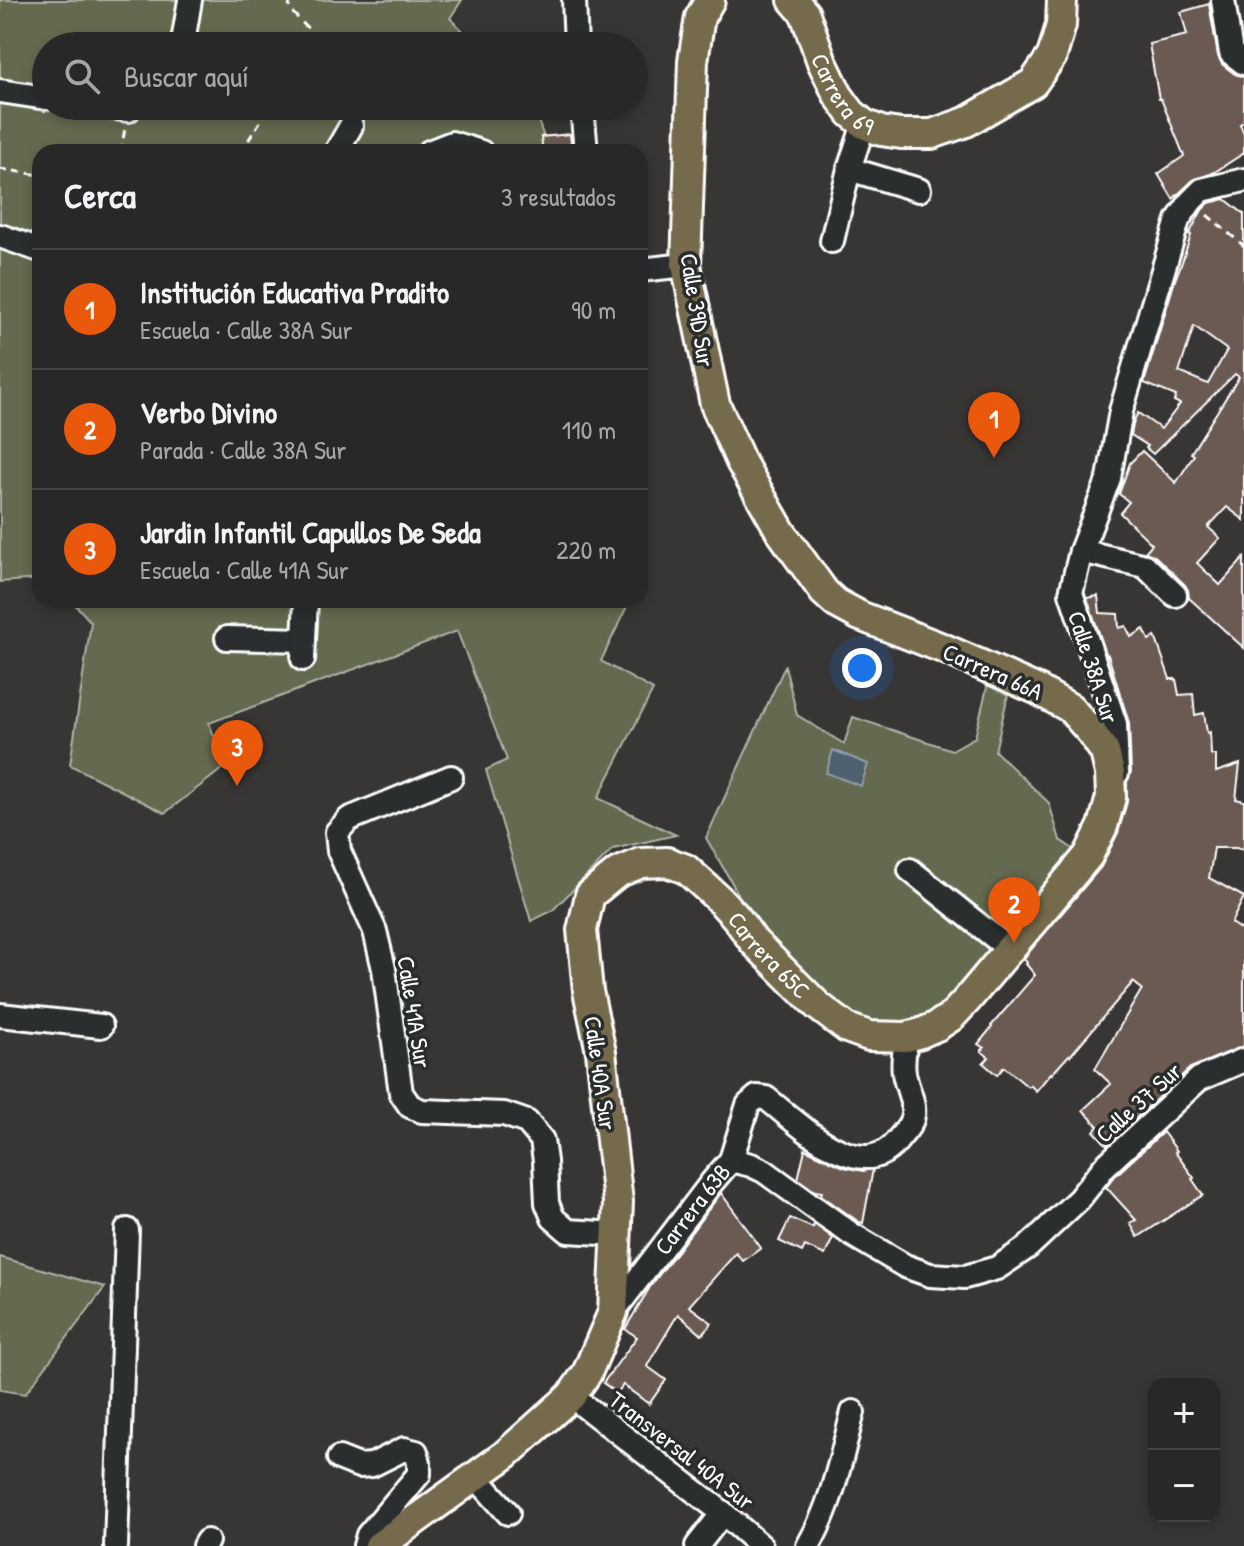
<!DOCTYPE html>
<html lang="es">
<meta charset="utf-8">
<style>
body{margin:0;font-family:"Patrick Hand",sans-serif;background:#313030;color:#f1f3f6}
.controls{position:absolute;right:24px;bottom:24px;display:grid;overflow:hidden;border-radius:16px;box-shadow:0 4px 12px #0003}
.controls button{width:72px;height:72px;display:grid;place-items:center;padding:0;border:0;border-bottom:2px solid #454445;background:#292828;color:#f1f3f6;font:40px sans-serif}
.you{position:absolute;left:862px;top:668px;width:28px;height:28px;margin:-20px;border:6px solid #fff;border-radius:50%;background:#1a73e8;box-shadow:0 0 0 12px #1a73e833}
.badge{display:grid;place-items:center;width:52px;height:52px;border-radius:50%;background:#ea580c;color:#fff;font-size:26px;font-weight:700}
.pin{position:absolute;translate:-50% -66px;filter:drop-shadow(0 2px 4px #0008)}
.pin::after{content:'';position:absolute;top:42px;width:28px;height:24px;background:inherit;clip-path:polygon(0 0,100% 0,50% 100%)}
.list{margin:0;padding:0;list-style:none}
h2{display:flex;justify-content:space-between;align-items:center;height:104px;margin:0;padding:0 32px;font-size:34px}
h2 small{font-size:26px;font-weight:400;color:#a5a6a8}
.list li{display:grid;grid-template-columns:52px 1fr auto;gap:24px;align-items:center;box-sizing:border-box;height:120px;padding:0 32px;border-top:2px solid #454445}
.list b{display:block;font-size:30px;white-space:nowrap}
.list p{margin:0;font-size:26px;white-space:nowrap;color:#a5a6a8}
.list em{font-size:26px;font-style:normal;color:#a5a6a8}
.icon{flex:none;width:44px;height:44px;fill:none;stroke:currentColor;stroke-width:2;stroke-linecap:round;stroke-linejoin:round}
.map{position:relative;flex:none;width:1244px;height:1546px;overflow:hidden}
.search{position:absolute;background:#292828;box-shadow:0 4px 12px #0003;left:32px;top:32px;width:616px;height:88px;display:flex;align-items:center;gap:20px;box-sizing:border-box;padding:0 28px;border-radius:44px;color:#a5a6a8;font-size:30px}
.panel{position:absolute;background:#292828;box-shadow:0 4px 12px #0003;left:32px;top:144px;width:616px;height:464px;border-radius:24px}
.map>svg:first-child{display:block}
.green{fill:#636a50;stroke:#b1b4a8;stroke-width:2}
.water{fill:#4f6171;stroke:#95a0aa;stroke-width:2}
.building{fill:#6a5a51;stroke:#fff;stroke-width:2;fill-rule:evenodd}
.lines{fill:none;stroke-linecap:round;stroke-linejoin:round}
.minor-casing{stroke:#fff;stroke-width:28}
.major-casing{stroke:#fff;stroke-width:34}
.path{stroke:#fff;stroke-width:3;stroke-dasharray:8 6;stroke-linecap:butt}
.minor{stroke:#2a2d2e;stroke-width:22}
.major{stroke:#746b4b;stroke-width:28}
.labels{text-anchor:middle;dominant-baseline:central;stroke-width:7;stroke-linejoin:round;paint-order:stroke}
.street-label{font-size:24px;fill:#fff;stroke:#2a2d2e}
</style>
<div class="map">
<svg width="1244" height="1546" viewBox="0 0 1244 1546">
<rect width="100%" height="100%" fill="#373635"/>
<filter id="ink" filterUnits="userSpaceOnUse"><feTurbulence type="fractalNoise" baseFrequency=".0125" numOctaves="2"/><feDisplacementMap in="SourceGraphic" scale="16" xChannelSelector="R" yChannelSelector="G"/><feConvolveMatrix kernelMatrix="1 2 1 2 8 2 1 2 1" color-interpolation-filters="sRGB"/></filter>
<g filter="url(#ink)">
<g class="green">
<polygon points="0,0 462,0 450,18 478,46 46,46 46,106 533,106 549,152 40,152 40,579 0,582"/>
<polygon points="71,600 630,600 601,661 653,690 598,798 676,835 613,849 552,911 531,921 486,770 507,760 457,631 209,723 226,766 165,813 70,765 91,622"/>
<polygon points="785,666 797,715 844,744 853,717 952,750 975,737 989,679 1010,686 995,751 1049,803 1060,840 1079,853 1001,944 929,1018 875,1028 817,997 759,930 706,838"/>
<polygon points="0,1257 105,1287 25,1394 0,1390"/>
</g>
<polygon class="water" points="833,750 868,764 861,786 826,773"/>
<g class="building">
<polygon points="1209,4 1218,56 1222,64 1235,74 1244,77 1244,122 1240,124 1244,134 1244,153 1213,173 1193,180 1173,199 1158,174 1184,156 1161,99 1159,99 1149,44 1187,35 1181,12"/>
<polygon points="570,134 572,152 543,152 541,137"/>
<path d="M 1225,199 L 1244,214 L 1244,520 L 1227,507 L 1208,527 L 1220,538 L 1197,563 L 1220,585 L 1244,558 L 1244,648 L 1189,598 L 1188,590 L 1185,585 L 1155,556 L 1145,552 L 1152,544 L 1120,513 L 1129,502 L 1119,494 L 1130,463 L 1142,451 L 1176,483 L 1194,455 L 1191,453 L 1239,377 L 1235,374 L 1153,454 L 1146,448 L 1148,446 L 1131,435 L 1134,420 L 1138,413 L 1161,429 L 1180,404 L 1174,401 L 1176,396 L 1144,383 L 1175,280 L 1182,262 L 1191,235 L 1189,234 L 1202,210 L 1209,203 ZM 1194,326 L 1227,350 L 1208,384 L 1179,372 Z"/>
<polygon points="1098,596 1100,613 1118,614 1119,628 1126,626 1131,637 1144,629 1149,640 1155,636 1170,679 1176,679 1179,695 1193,694 1195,715 1204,713 1207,733 1210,732 1211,755 1216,755 1216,772 1240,764 1236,799 1244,801 1244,850 1236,848 1214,848 1209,878 1244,897 1231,923 1244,932 1244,1046 1190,1068 1107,1145 1094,1131 1098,1126 1083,1110 1111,1084 1095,1069 1142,989 1133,982 1070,1056 1069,1055 1052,1074 1051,1073 1036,1091 1030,1085 1028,1087 1004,1067 997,1075 983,1063 989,1057 981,1051 984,1048 978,1044 992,1027 991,1026 1035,975 1026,964 1027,963 1024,958 1101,867 1118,833 1127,802 1127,782 1131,772 1129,723 1108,655 1107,656 1087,598"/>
<polygon points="1163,1132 1177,1151 1175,1152 1194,1178 1192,1179 1203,1195 1138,1237 1130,1223 1136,1220 1106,1187 1115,1176"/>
<polygon points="805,1149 844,1167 863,1171 873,1169 863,1223 859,1222 821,1195 822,1192 815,1191 798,1179"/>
<polygon points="721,1193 761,1248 743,1261 736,1253 689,1306 712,1323 702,1335 678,1314 647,1366 666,1380 649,1404 623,1385 617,1393 603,1383 637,1337 625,1329 650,1287"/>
<polygon points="790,1218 813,1228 814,1224 833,1238 825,1255 805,1246 802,1252 779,1241"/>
</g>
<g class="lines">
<defs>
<g id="minor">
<polyline points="574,0 576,46"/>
<polyline points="1223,0 1231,53 1244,63"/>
<polyline points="179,46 183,42 190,0"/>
<polyline points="0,91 46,98"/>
<polyline points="101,106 128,110 131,106"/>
<polyline points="582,106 586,152"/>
<polyline points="336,152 351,126"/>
<polyline points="429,152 452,143 481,152"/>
<polyline points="849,169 919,190"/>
<polyline points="0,236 40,250"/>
<polyline points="832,241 849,169 864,124"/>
<polyline points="640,270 686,265"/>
<polyline points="1081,551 1145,566 1175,595"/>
<polyline points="227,638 304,640"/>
<polyline points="303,659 306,600"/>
<polyline points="1117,773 1115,724 1071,593 1081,551 1109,478 1121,411 1178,220 1191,201 1202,190 1244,180"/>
<polyline points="451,777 349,819 337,832 339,851 375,931 384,969 401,1093 410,1106 422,1111 504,1114 527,1122 542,1140 545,1161 547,1203 553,1218 568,1231 618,1234"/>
<polyline points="910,870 1009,949"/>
<polyline points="0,1015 101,1026"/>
<polyline points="731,1160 751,1165 764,1171 851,1234 905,1266 930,1275 965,1277 997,1268 1028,1247 1079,1199 1105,1166 1199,1079 1244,1060"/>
<path id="s1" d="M 613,1312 L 712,1182 L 731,1160 L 748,1105 L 757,1097 L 766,1098 C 796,1121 860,1187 897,1141 C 903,1133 912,1125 913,1115 C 915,1102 906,1087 904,1073 C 902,1062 905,1049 906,1037"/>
<polyline points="571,1396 723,1513 761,1546"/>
<polyline points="339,1458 359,1466 372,1465 404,1449 416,1452 419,1463 419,1474 368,1535 365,1546"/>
<polyline points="476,1477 508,1513"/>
<polyline points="116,1546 127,1230"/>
<polyline points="204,1546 207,1541"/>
<polyline points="697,1546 723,1513"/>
<path d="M 808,1546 C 832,1505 841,1458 853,1412"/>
</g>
<g id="major">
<path id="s2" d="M 793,0 L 805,14 L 822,62 L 838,95 L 851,113 L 864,124 L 881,131 L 901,134 L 932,134 L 966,122 L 1033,83 L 1052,56 L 1061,25 L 1062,0"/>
<path id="s3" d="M 379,1546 L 505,1455 L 571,1396 L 587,1373 L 613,1312 L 618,1202 L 601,1052 L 588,991 L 582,930 L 590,895 L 617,873 L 641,863 L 667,862 L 686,869 L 719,899 L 736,917 L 754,942 L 818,1006 L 847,1028 L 869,1036 L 906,1037 L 921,1033 L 937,1026 L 952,1016 L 966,1001 L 1088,856 L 1103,826 L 1111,797 L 1110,773 L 1105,752 L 1091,732 L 1070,708 L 1038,690 L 945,649 L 860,616 L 836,603 L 824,592 L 781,532 L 741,462 L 715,404 L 686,265 L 693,61 L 700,17 L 710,0"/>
</g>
</defs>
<use href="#minor" class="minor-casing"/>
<use href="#major" class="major-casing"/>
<g class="path">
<polyline points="290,0 289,9 323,44 321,46"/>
<polyline points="121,152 125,128"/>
<polyline points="241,152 270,106"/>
<polyline points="0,169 40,175"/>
<polyline points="1207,215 1244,246"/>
</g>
<use href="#minor" class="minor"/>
<use href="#major" class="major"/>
</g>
</g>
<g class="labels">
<g class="street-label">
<text stroke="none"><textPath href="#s2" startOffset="108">Carrera 69</textPath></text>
<text transform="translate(698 310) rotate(81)">Calle 39D Sur</text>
<text transform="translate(1094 667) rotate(72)">Calle 38A Sur</text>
<text transform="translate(993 671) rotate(24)">Carrera 66A</text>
<text stroke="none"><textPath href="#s3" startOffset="986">Carrera 65C</textPath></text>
<text transform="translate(415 1012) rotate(81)">Calle 41A Sur</text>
<text transform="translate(601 1073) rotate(82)">Calle 40A Sur</text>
<text transform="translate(1138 1102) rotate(-42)">Calle 37 Sur</text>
<text stroke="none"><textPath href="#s1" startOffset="130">Carrera 63B</textPath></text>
<text transform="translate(682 1450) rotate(38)">Transversal 40A Sur</text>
</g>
</g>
</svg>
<div class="controls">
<button>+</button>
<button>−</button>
</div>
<div class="you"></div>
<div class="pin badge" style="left:994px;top:458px">1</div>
<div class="pin badge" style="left:1014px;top:943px">2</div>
<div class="pin badge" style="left:237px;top:786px">3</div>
<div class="search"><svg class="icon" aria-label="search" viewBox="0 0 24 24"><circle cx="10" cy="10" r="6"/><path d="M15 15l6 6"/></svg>Buscar aquí</div>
<section class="panel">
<h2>Cerca<small>3 resultados</small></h2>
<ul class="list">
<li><span class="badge">1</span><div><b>Institución Educativa Pradito</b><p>Escuela · Calle 38A Sur</p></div><em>90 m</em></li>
<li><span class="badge">2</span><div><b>Verbo Divino</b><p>Parada · Calle 38A Sur</p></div><em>110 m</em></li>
<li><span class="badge">3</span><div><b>Jardin Infantil Capullos De Seda</b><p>Escuela · Calle 41A Sur</p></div><em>220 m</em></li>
</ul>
</section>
</div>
